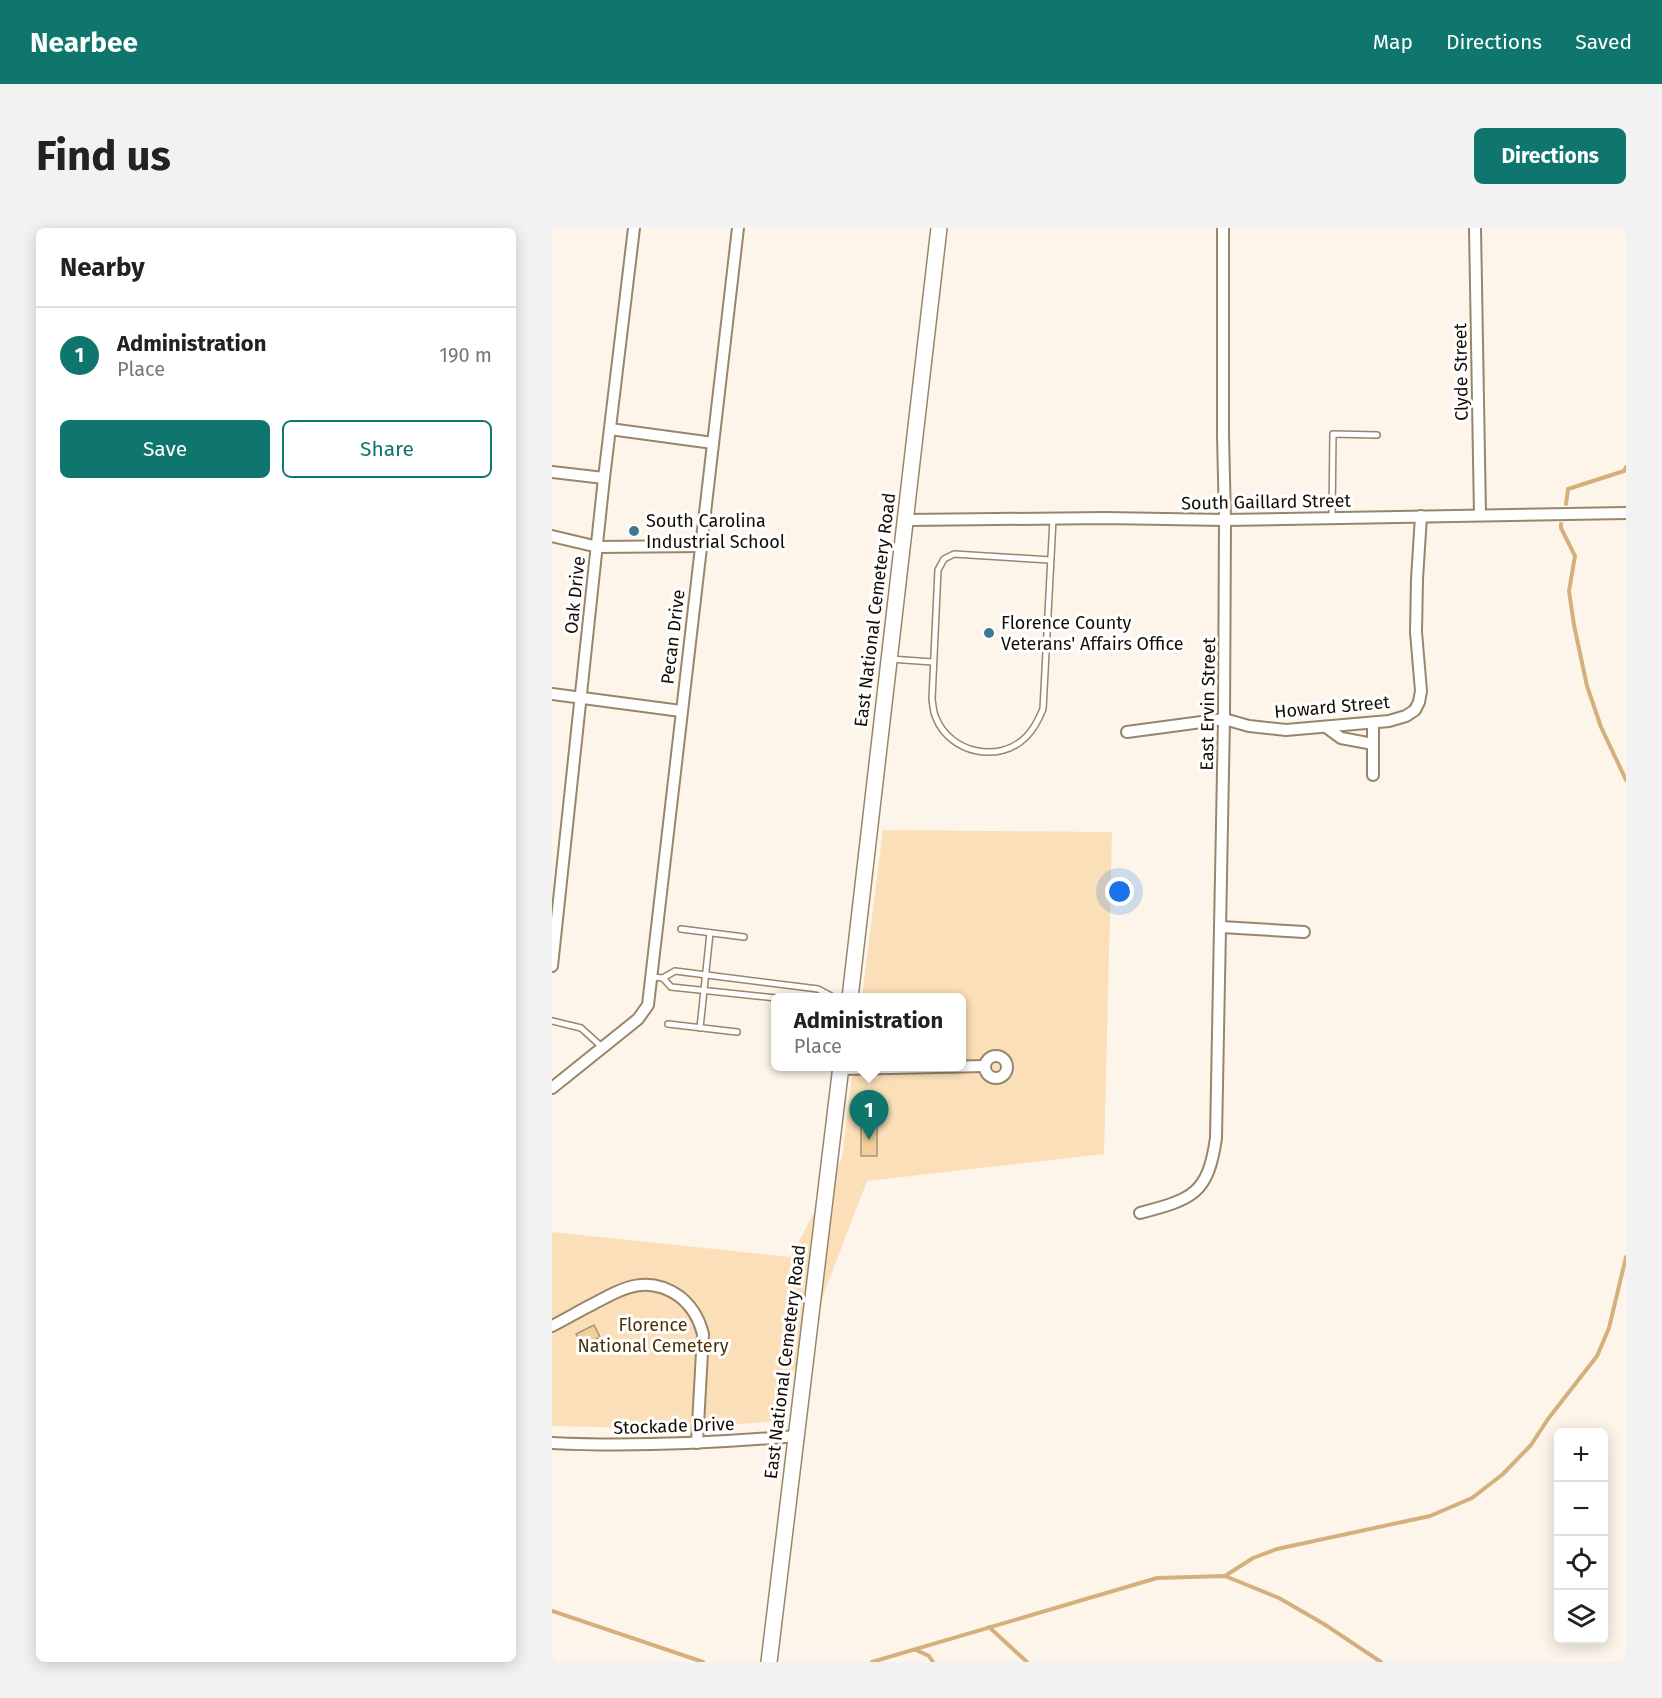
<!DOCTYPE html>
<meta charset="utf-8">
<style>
body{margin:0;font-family:"Fira Sans",sans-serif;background:#f2f2f2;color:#222}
.controls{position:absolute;right:18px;bottom:18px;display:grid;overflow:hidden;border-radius:9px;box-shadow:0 3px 15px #0003}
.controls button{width:54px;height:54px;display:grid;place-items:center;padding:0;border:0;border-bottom:2px solid #e0e0e0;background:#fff;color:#222;font:30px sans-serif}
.you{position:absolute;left:568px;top:664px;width:21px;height:21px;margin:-15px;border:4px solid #fff;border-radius:50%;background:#1a73e8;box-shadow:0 0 0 9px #1a73e833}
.badge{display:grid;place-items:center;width:39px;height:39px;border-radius:50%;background:#0f766e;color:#fff;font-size:20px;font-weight:700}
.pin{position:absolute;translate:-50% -50px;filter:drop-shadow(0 2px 3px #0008)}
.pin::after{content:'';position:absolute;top:32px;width:21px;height:18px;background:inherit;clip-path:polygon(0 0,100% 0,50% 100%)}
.popup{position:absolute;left:219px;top:765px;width:195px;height:78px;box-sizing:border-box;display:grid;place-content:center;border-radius:9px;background:#fff;filter:drop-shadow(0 2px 4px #0005);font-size:20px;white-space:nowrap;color:#767676}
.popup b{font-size:22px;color:#222}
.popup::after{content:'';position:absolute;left:50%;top:100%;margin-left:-12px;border:12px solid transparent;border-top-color:#fff}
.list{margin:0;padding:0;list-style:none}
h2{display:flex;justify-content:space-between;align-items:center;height:78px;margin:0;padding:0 24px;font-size:26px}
h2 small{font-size:20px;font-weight:400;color:#767676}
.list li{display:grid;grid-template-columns:39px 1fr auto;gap:18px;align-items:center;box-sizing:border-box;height:96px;padding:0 24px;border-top:2px solid #e0e0e0}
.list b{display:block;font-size:22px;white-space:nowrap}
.list p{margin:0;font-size:20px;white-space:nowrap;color:#767676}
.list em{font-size:20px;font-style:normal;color:#767676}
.actions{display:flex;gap:12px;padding:18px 24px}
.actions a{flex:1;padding:14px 0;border:2px solid #0f766e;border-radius:9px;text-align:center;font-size:21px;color:#0f766e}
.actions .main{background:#0f766e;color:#fff}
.icon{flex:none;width:33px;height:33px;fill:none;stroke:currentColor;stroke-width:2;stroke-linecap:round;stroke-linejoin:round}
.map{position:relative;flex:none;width:1074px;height:1434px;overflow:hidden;border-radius:9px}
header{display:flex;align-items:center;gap:36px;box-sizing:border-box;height:84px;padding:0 30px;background:#0f766e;color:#fff}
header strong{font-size:28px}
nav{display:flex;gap:33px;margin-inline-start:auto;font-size:21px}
.intro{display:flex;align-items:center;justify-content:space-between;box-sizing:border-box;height:144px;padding:0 36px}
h1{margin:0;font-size:42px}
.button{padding:15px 27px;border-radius:9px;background:#0f766e;color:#fff;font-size:21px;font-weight:700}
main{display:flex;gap:36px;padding:0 36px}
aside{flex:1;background:#fff;border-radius:9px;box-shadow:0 3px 15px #0003}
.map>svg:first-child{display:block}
.green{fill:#fadfb8}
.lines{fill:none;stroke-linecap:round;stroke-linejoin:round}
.stream{stroke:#d4b17c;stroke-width:4}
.building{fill:#f3cf9a;stroke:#a79478;stroke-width:1.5}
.lane-casing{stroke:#99866a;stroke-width:8}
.street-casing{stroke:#99866a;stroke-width:14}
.secondary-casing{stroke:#99866a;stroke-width:18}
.lane{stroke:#fff;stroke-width:5}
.street{stroke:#fff;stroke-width:10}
.secondary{stroke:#fff;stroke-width:15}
.poi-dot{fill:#3e7991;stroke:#fff;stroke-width:2}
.labels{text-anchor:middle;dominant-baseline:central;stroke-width:6;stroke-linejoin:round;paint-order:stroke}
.street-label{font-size:18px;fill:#140d04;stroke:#fff}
.poi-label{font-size:18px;fill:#140d04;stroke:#fff;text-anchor:start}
.park-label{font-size:18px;fill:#4a3306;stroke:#fff}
</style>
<header>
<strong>Nearbee</strong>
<nav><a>Map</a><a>Directions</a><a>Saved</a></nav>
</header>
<div class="intro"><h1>Find us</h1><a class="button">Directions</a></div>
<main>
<aside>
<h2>Nearby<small></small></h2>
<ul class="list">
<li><span class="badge">1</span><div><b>Administration</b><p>Place</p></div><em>190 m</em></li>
</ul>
<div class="actions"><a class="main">Save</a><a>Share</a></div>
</aside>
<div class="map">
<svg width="1074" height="1434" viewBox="0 0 1074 1434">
<rect width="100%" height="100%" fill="#fdf5e9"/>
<polygon class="green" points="331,602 560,604 552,926 315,953 223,1193 133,1201 0,1198 0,1004 239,1029 290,930 301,839 410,838 410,770 310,769"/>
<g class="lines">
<g class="stream">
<polyline points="1014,276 1016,261 1072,243 1074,239"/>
<polyline points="1009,296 1009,300 1023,328 1017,363 1022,397 1035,458 1049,499 1074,552"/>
<polyline points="673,1348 701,1330 725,1321 878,1288 920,1270 951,1246 979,1217 996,1191 1045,1128 1057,1100 1074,1029"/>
<polyline points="0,1383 151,1434"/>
<polyline points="437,1399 475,1434"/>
<polyline points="364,1422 377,1428 381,1434"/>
<polyline points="320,1434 605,1350 673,1348 727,1370 772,1396 829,1434"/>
</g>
</g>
<g class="building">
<rect x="309" y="876" width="16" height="52"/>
<polygon points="42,1097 48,1109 31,1118 24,1106"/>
</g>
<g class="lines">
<defs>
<g id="lane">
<polyline points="780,290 781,206 825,207"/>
<path d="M 498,332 L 402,326 L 392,331 L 386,342 L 380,471 C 381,477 381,484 384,490 C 398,525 447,536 474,509 C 482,501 487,491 491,481 L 501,291"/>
<polyline points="338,431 381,434"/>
<polyline points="129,701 192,709"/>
<polyline points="100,749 111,750 123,743 266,761 281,769"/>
<polyline points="111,750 119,759 224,770"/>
<polyline points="0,793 29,800 50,819"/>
<polyline points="116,796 185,804"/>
<polyline points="148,800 158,705"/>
</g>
<g id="street">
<polyline points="923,0 928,287"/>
<polyline points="58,201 161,215"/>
<polyline points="0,244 52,250"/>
<polyline points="354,292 553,290 673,292 1074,285"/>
<polyline points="0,308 46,319 150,318"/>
<polyline points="0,466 129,483"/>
<polyline points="821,495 821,547"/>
<polyline points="774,499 789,510 821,516"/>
<polyline points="575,504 672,491 697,498 734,502 837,493 854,488 863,482 867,474 869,463 864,404 865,351 869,288"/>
<polyline points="669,699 752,704"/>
<polyline points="0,738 52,250 82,0"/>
<circle cx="444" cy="839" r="11"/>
<polyline points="289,841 433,838"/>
<polyline points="0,860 86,791 96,777 186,0"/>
<path d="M 588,985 C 641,971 656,966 664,910 L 672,491 L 673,292 L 671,207 L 671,0"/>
<path d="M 0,1098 C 14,1091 27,1083 41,1076 C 71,1060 95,1046 127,1068 C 140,1078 147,1090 151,1106 L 145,1215"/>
<path d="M 0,1215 C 82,1219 163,1215 244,1208"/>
</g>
<g id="secondary">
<polyline points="298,770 387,0"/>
<polyline points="217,1434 289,838"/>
</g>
</defs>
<use href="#lane" class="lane-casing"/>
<use href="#street" class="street-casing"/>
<use href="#secondary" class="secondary-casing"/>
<use href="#lane" class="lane"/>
<use href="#street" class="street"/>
<use href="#secondary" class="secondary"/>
</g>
<g class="poi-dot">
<circle cx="82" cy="303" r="6"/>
<circle cx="437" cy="405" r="6"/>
</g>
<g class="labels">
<g class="street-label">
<text transform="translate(909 144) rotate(-91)">Clyde Street</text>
<text transform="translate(714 274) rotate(-1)">South Gaillard Street</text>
<text transform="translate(23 367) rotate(-84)">Oak Drive</text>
<text transform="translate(323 382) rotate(-83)">East National Cemetery Road</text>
<text transform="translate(121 409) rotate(-83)">Pecan Drive</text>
<text transform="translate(656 476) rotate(-89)">East Ervin Street</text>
<text transform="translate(780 479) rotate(-5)">Howard Street</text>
<text transform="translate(233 1134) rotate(-83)">East National Cemetery Road</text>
<text transform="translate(122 1198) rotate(-2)">Stockade Drive</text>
</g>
<g class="poi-label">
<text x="94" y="293">South Carolina<tspan x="94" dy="21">Industrial School</tspan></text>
<text x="449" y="395">Florence County<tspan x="449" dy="21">Veterans' Affairs Office</tspan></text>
</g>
<g class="park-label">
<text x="101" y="1097">Florence<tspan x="101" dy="21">National Cemetery</tspan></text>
</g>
</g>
</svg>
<div class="controls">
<button>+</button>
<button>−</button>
<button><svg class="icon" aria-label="locate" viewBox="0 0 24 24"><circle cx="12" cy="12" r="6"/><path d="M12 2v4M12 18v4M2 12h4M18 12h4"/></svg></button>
<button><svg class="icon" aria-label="layers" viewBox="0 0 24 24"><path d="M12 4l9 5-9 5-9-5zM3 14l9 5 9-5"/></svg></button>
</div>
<div class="you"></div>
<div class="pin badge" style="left:317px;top:912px">1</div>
<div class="popup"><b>Administration</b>Place</div>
</div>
</main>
